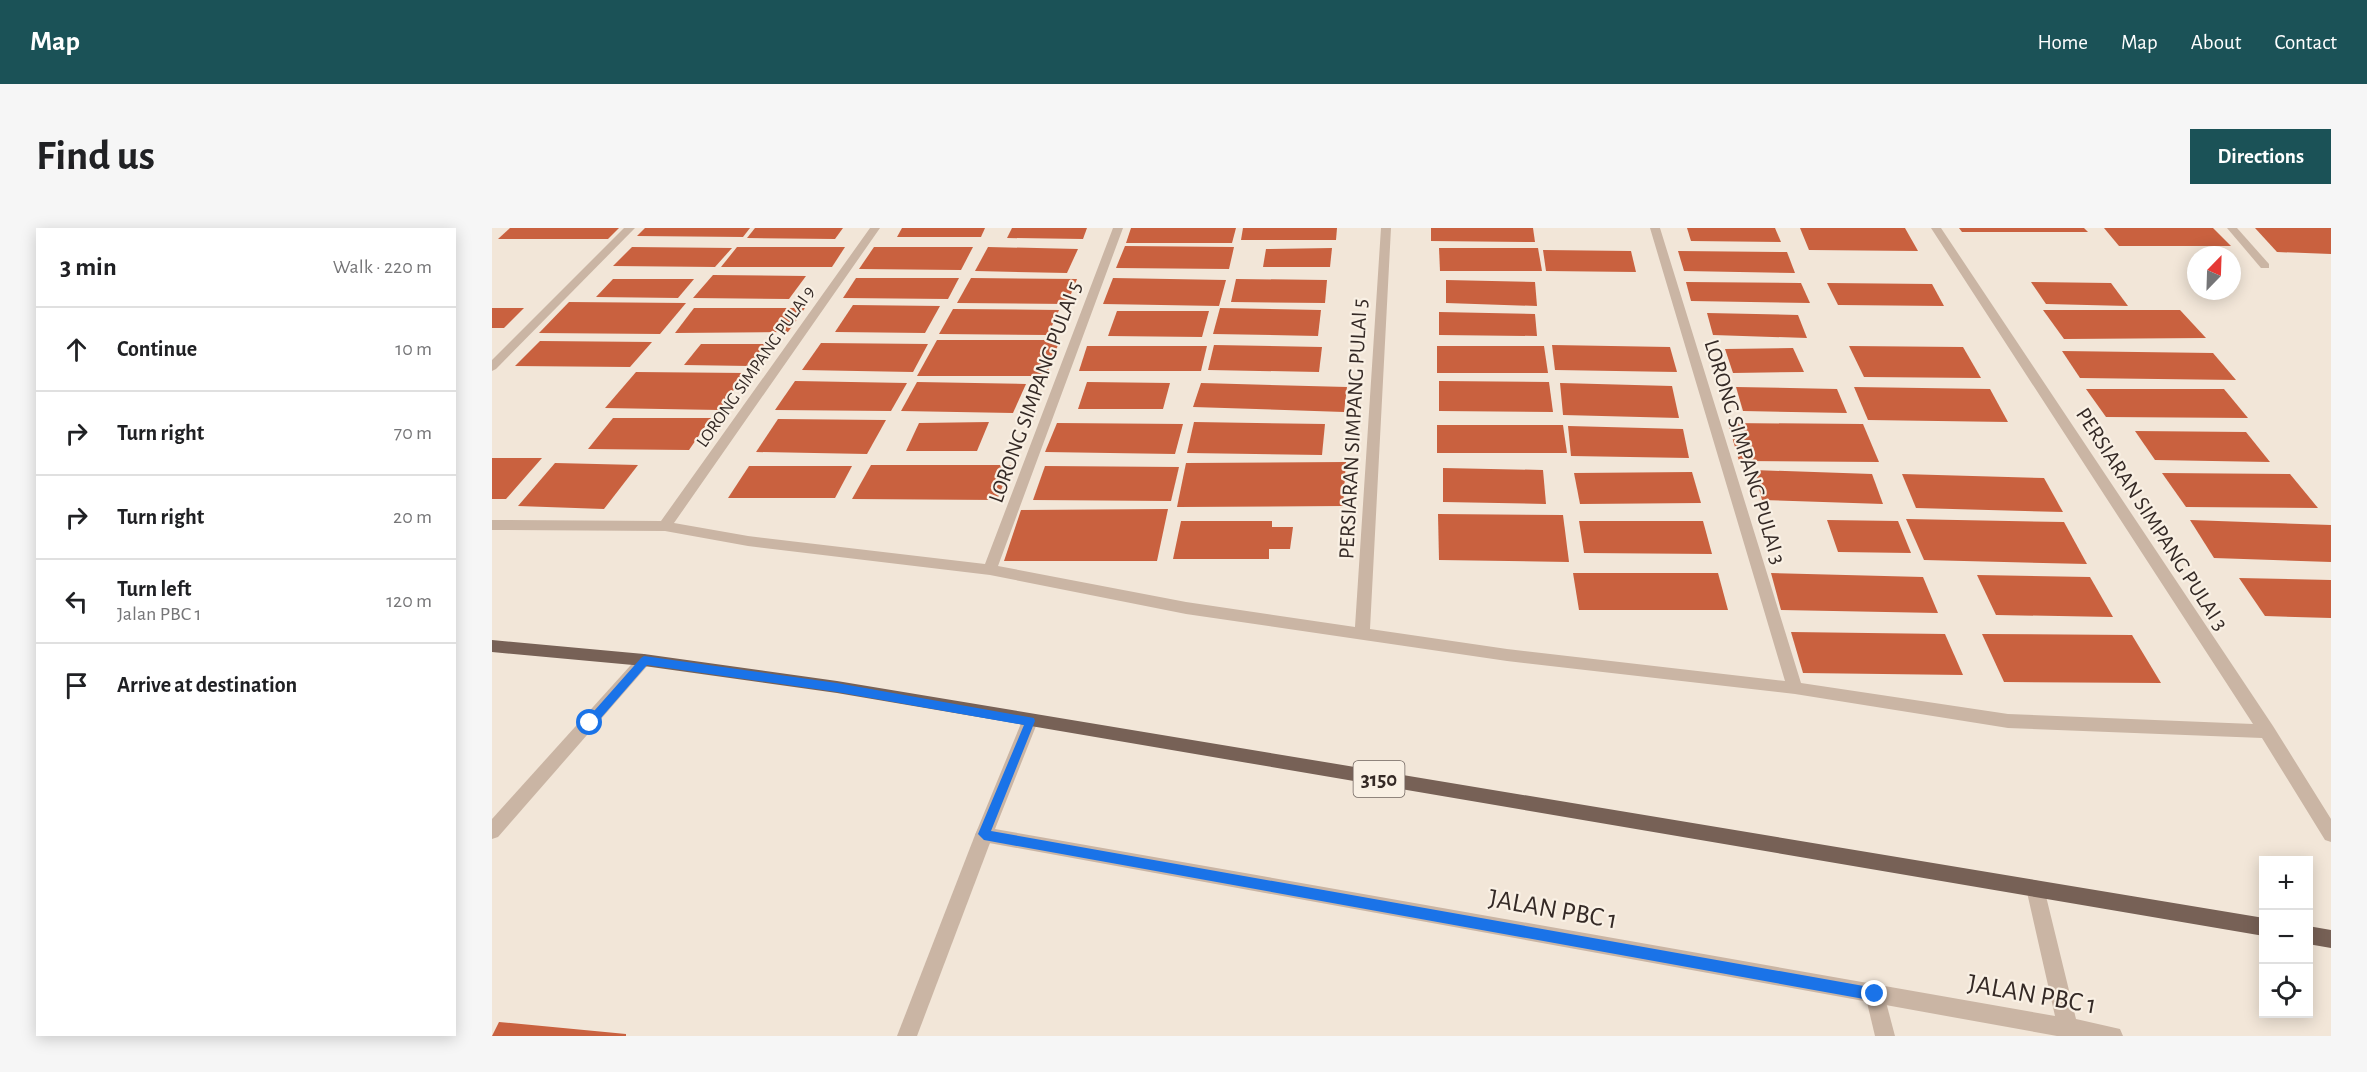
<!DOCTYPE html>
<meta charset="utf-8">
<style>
body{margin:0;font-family:"Alegreya Sans",sans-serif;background:#f6f6f6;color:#202124}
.controls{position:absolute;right:18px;bottom:18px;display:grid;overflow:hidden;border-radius:0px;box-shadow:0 3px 15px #0003}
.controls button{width:54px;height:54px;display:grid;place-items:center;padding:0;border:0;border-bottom:2px solid #e0e0e0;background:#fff;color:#202124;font:30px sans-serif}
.compass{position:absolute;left:1695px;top:18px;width:54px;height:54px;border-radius:50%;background:#fff;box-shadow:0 3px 15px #0003;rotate:23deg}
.stop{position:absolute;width:18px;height:18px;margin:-14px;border:4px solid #1a73e8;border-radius:50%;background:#fff}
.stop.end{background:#1a73e8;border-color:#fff;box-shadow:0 2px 6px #0008}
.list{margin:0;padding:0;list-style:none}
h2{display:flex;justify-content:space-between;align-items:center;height:78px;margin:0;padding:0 24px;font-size:26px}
h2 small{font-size:20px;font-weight:400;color:#757577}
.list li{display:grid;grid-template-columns:39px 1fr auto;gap:18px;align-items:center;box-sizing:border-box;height:84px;padding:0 24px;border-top:2px solid #e0e0e0}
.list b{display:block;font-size:22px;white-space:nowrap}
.list p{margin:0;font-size:20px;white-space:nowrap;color:#757577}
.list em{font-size:20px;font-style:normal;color:#757577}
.icon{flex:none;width:33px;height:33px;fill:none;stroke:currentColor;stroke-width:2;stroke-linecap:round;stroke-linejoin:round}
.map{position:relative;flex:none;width:1839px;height:808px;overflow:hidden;border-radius:0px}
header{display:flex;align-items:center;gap:36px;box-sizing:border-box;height:84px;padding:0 30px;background:#1b5257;color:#fff}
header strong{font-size:28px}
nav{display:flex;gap:33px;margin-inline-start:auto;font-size:21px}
.intro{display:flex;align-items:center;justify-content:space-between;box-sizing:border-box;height:144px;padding:0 36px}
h1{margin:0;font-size:42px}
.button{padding:15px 27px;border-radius:0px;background:#1b5257;color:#fff;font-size:21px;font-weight:700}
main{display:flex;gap:36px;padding:0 36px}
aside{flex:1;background:#fff;border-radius:0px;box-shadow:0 3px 15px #0003}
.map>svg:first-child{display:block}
.building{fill:#c9613f}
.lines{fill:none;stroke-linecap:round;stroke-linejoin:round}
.lane{fill:#cab5a4;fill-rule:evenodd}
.street{fill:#cab5a4;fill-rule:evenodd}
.primary{fill:#776156;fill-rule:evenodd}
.route{fill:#1a73e8}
.labels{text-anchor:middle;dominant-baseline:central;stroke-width:4.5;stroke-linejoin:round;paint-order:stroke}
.far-street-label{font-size:18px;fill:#352a26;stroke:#f9f0e4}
.shield{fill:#f9f0e4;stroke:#70655f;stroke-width:1.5}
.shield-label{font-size:21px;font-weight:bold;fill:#352a26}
.street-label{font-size:22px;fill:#352a26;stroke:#f9f0e4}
.near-street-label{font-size:27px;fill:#352a26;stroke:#f9f0e4}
</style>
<header>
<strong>Map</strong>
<nav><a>Home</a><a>Map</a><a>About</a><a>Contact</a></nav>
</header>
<div class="intro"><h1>Find us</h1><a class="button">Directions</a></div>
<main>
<aside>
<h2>3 min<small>Walk · 220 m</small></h2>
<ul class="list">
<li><svg class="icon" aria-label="ahead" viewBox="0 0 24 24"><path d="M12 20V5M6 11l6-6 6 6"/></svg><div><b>Continue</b></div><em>10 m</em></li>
<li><svg class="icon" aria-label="right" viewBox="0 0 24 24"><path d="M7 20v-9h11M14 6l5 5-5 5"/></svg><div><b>Turn right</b></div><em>70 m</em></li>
<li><svg class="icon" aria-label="right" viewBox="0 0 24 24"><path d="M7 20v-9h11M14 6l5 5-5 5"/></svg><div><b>Turn right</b></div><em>20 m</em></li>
<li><svg class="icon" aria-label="left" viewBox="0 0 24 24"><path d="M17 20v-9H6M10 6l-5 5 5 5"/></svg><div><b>Turn left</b><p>Jalan PBC 1</p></div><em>120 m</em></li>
<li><svg class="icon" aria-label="arrive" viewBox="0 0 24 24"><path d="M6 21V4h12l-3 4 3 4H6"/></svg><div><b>Arrive at destination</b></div></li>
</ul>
</aside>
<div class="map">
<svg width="1839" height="808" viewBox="0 0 1839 808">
<rect width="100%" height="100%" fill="#f2e6d8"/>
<g class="building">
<polygon points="18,0 127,0 116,11 6,11"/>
<polygon points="153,0 258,0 251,9 145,8"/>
<polygon points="263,0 351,0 343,11 255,10"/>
<polygon points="410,0 493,0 489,9 405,9"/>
<polygon points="520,0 595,0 591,11 515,10"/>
<polygon points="639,0 744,0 740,15 634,15"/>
<polygon points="751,0 845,0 844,12 749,12"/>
<polygon points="939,0 1041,0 1043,14 939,13"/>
<polygon points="1195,0 1283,0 1289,14 1199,13"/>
<polygon points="1308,0 1413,0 1426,23 1317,22"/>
<polygon points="1467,0 1592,0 1596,4 1470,4"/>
<polygon points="1612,0 1721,0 1739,18 1627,18"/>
<polygon points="1763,0 1839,0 1839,26 1785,24"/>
<polygon points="633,18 742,19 737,41 624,40"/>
<polygon points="140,19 240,20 223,39 121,38"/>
<polygon points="245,19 353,19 340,39 229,39"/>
<polygon points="382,19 481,19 469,42 367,41"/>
<polygon points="496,19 586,21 575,45 483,43"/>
<polygon points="840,20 838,39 771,39 774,21"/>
<polygon points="947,20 1046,20 1050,43 948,43"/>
<polygon points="1051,22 1139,23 1144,44 1054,43"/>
<polygon points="1186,23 1295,24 1303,45 1192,43"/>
<polygon points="221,47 314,48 297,71 201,70"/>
<polygon points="364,50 467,50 456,71 351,70"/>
<polygon points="479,50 585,51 575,76 465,75"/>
<polygon points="621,50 734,52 727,78 611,76"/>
<polygon points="121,51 202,51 186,70 104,69"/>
<polygon points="744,51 835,52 833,75 739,74"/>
<polygon points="954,52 1043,54 1045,78 954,75"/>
<polygon points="1194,54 1309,55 1318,75 1199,73"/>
<polygon points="1539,54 1619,55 1636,78 1554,76"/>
<polygon points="1335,55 1440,56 1452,78 1346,77"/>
<polygon points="77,74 194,75 168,106 47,105"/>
<polygon points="361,77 448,78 433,105 343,104"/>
<polygon points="0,80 32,80 12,100 0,100"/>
<polygon points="202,80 313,80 296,104 183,105"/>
<polygon points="728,80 829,82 826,108 721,106"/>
<polygon points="461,81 567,82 556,107 447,106"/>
<polygon points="1551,82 1688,82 1714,110 1572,111"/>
<polygon points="625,83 717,83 710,109 616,108"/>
<polygon points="947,84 1043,86 1045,108 947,107"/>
<polygon points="1215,85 1306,87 1315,110 1221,107"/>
<polygon points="445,112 568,112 554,148 425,148"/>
<polygon points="48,113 160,114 138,139 23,138"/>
<polygon points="329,115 436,116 421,144 310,142"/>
<polygon points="209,116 273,116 257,138 192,137"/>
<polygon points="722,117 830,119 827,144 716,142"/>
<polygon points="1060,117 1178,119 1185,144 1063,142"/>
<polygon points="595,118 715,118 709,143 587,143"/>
<polygon points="945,118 1052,118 1056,145 945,145"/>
<polygon points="1357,118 1471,119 1489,150 1372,149"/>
<polygon points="1301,120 1312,144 1241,145 1233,121"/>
<polygon points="1570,123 1721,125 1744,152 1588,150"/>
<polygon points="144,144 254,145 227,182 113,180"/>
<polygon points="303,153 415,155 399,183 283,182"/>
<polygon points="947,153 1057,154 1061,184 947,183"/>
<polygon points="425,154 534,156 521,185 409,183"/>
<polygon points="595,154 678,155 671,181 586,181"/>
<polygon points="709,155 855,159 852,184 701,179"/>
<polygon points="1068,155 1180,158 1187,190 1071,187"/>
<polygon points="1244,159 1345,161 1355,185 1251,183"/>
<polygon points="1362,159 1498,161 1516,194 1376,192"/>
<polygon points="1594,161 1732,161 1756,190 1614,189"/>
<polygon points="121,190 219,190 197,222 96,221"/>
<polygon points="286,191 394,192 375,226 264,224"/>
<polygon points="497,194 485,223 414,223 427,195"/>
<polygon points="702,194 833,196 830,227 695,225"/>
<polygon points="565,195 691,196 683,226 553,224"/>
<polygon points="1236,195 1371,196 1387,234 1247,233"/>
<polygon points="945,197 1071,197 1075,225 945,225"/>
<polygon points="1076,198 1191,201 1197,230 1079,228"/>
<polygon points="1643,203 1754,204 1778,234 1663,232"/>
<polygon points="0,230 50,230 14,271 0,271"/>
<polygon points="854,234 851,278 685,279 694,235"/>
<polygon points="63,235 146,237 112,281 26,278"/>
<polygon points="379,237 519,237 505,272 360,271"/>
<polygon points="257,238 360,238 343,270 236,270"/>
<polygon points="553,238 687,239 679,273 541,272"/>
<polygon points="951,240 1051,242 1054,276 951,274"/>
<polygon points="1262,242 1380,246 1391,276 1270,272"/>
<polygon points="1200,244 1209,275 1088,276 1082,245"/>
<polygon points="1670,245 1798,246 1826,280 1694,279"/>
<polygon points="1410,246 1552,250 1571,284 1424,280"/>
<polygon points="676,281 665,333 512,333 529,282"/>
<polygon points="946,286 1071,287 1077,334 947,332"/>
<polygon points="1414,291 1572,294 1595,336 1432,332"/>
<polygon points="1335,292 1406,293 1419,325 1346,324"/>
<polygon points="1698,292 1839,297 1839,334 1722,330"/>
<polygon points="689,293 780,293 780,299 801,299 798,321 777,321 777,331 681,331"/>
<polygon points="1087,293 1211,293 1220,326 1092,325"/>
<polygon points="1081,345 1226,345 1236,382 1087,382"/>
<polygon points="1279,345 1431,349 1446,385 1289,382"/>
<polygon points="1485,347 1598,349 1621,389 1504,387"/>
<polygon points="1747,350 1839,352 1839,390 1773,388"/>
<polygon points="1299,404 1453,406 1471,447 1311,445"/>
<polygon points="1490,406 1640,407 1669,455 1512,454"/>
<polygon points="7,794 134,806 134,808 0,808"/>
</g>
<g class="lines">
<g class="lane">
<polygon points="152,426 157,428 160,432 157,436 6,609 0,611 0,591 147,428"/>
<polygon points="492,599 498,601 501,607 425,808 405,808 483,607 486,601"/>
<polygon points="1383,756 1390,759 1403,808 1383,808 1373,766 1376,759"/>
</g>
<g class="street">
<polygon points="132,0 143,0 4,141 0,143 0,132"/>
<polygon points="378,0 388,0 182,295 256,308 493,336 621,0 631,0 506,338 694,374 863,399 889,0 899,0 878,401 1015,421 1293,453 1158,0 1168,0 1309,455 1516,486 1761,496 1439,0 1449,0 1781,498 1839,591 1839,614 1833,612 1770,510 1516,500 1303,466 1015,433 694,386 498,347 256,318 173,303 0,302 0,292 169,293"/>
<polygon points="1735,0 1745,0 1777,36 1777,40 1769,40"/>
<polygon points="538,486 544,488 546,493 503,601 1563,788 1534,660 1537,654 1543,652 1549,654 1552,660 1584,791 1628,801 1631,808 1565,808 486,613 483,607 530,493 532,488"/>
</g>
<g class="primary">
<polygon points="0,412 152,426 345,453 1772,690 1772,708 345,465 152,438 0,424"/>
<polygon points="1816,698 1839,702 1839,720 1816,716"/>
</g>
</g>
<polygon class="route" points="152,428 345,455 542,490 543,493 499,603 1383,760 1387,762 1389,766 1387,771 1383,773 492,612 486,606 532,497 345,464 155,437 102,498 95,498 95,491 149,430"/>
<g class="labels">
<g class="far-street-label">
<text transform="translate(264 139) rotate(-55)">LORONG SIMPANG PULAI 9</text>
</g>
<rect class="shield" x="861.5" y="533" width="51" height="36" rx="4.5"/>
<g class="shield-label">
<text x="887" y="551">3150</text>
</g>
<g class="street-label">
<text transform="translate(543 164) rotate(-70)">LORONG SIMPANG PULAI 5</text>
<text transform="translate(861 201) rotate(-87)">PERSIARAN SIMPANG PULAI 5</text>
<text transform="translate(1253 224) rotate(73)">LORONG SIMPANG PULAI 3</text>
<text transform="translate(1660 291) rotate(57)">PERSIARAN SIMPANG PULAI 3</text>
</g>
<g class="near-street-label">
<text transform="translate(1061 681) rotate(10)">JALAN PBC 1</text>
<text transform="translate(1540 766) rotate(10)">JALAN PBC 1</text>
</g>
</g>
</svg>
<div class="controls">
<button>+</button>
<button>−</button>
<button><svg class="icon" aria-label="locate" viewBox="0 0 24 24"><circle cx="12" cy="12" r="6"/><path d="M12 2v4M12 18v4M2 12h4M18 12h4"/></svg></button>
</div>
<svg class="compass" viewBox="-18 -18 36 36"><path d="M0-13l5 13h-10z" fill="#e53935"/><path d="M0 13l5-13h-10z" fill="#757577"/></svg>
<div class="stop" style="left:98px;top:495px"></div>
<div class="stop end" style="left:1383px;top:766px"></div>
</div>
</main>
